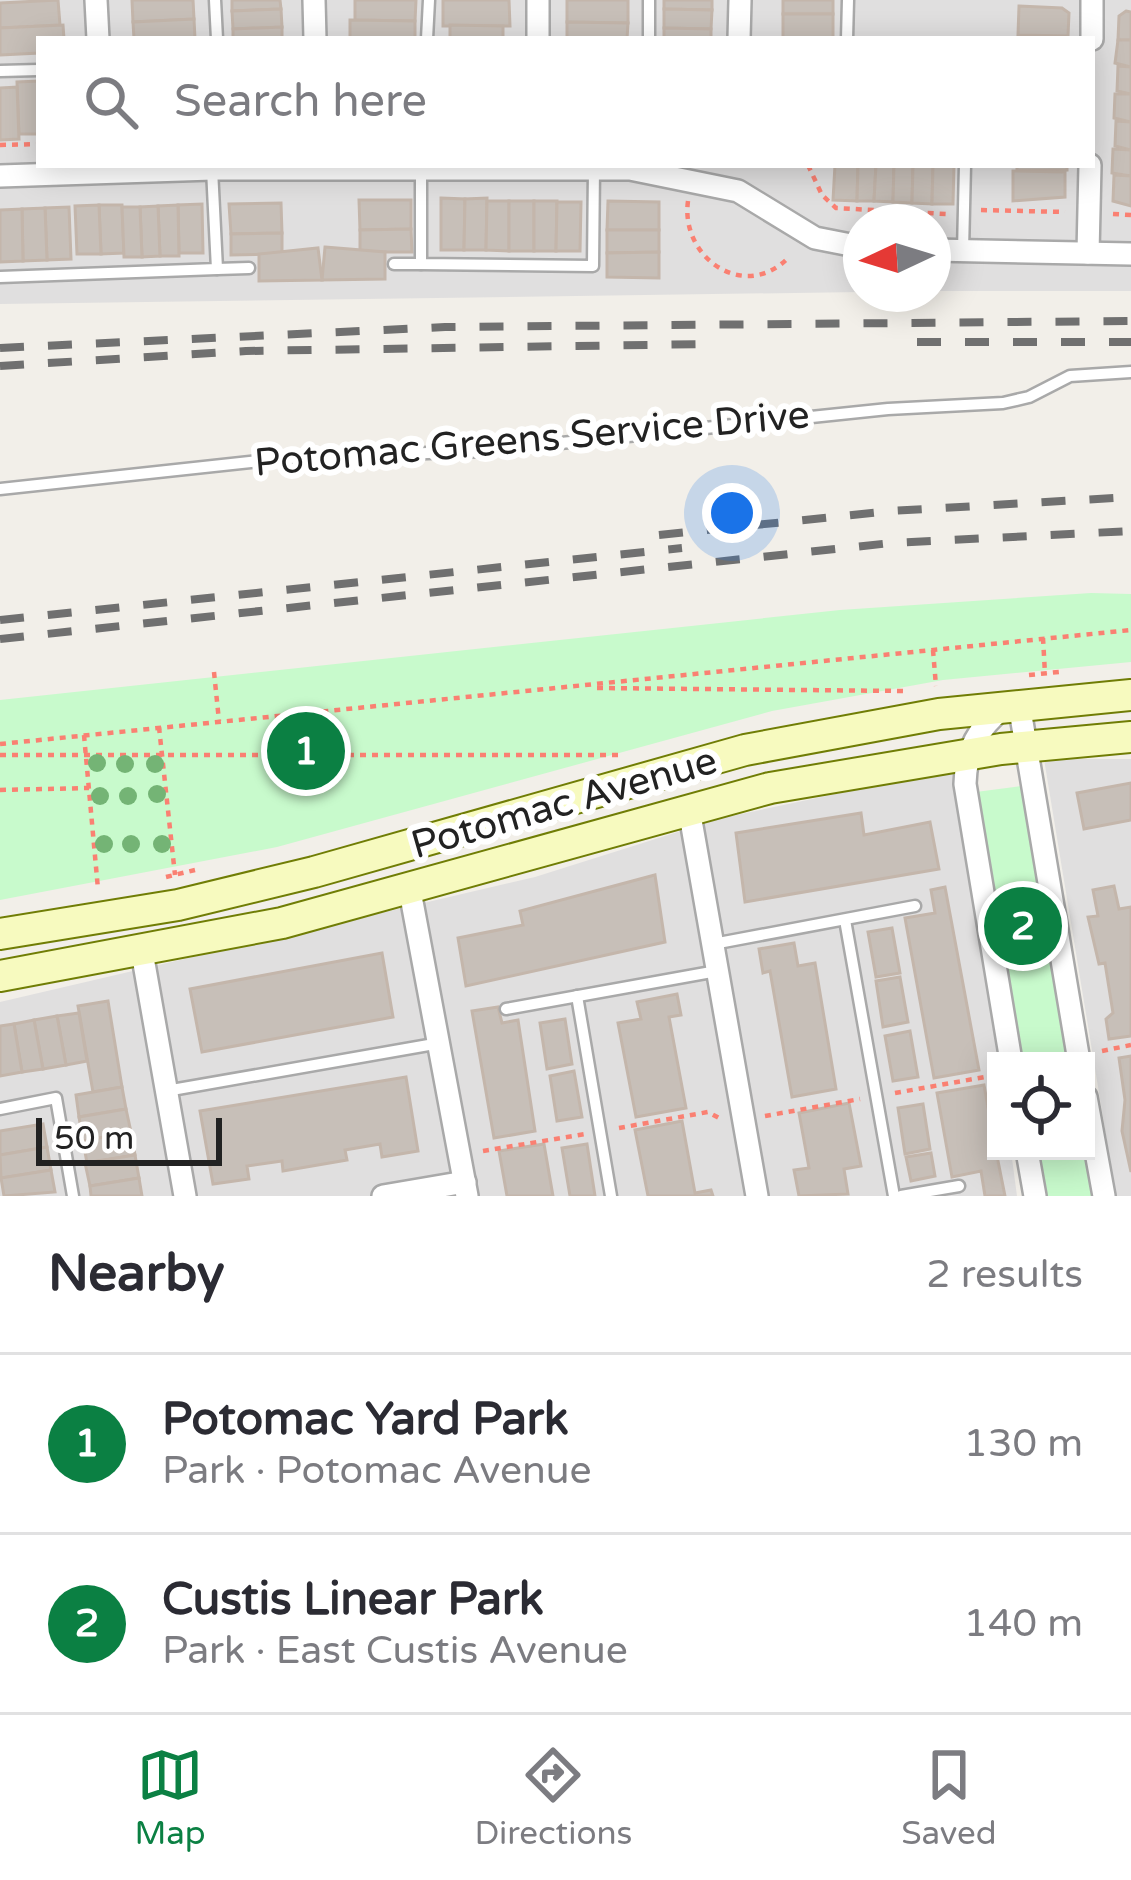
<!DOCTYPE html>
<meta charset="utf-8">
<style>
body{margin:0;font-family:"Varela Round",sans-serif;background:#f2f2f3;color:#2b2b33}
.controls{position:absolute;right:36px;bottom:36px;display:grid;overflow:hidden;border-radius:0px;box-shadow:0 6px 30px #0003}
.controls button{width:108px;height:108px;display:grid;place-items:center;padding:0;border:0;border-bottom:3px solid #e1e1e2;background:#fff;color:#2b2b33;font:60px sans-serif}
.compass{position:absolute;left:843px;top:204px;width:108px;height:108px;border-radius:50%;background:#fff;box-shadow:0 6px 30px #0003;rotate:266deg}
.scale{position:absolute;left:36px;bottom:30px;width:186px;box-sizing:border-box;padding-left:12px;border:6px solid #222;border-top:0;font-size:33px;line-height:42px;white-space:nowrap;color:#222;-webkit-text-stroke:9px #fff;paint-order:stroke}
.you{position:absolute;left:732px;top:513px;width:42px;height:42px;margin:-30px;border:9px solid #fff;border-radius:50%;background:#1a73e8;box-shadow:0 0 0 18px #1a73e833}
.badge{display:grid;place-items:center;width:78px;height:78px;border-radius:50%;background:#0b8043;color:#fff;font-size:39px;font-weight:700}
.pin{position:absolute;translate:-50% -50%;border:6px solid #fff;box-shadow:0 3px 12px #0006}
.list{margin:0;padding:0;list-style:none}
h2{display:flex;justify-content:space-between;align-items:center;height:156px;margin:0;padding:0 48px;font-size:51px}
h2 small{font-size:39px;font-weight:400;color:#7c7c81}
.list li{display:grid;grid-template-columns:78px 1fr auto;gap:36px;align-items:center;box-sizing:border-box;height:180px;padding:0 48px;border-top:3px solid #e1e1e2}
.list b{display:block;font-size:45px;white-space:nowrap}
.list p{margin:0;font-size:39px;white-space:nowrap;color:#7c7c81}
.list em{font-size:39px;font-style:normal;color:#7c7c81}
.icon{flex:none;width:66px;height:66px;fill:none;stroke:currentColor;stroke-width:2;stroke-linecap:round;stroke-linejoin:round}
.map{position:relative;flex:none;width:1131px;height:1196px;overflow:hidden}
.search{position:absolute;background:#fff;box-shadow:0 6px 30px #0003;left:36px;right:36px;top:36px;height:132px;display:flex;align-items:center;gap:30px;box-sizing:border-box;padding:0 42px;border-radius:0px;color:#7c7c81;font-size:45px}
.sheet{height:516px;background:#fff}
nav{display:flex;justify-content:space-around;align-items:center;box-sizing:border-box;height:168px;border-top:3px solid #e1e1e2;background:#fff;font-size:33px;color:#7c7c81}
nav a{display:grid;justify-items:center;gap:6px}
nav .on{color:#0b8043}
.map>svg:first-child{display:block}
.residential{fill:#e0dfdf;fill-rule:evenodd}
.park{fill:#c8facc}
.building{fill:#c7bfb8;stroke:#c4b6ab;stroke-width:3}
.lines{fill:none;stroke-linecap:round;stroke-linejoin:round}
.lane-casing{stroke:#a9a9a9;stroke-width:15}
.street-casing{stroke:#a9a9a9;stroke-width:26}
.secondary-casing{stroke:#707d05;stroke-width:34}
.path{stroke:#fa8072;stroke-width:4.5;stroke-dasharray:6 6;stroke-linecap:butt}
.lane{stroke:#fff;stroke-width:10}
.street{stroke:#fff;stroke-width:21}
.secondary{stroke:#f7fabf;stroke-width:30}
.rail{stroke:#707070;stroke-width:8;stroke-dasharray:24 24;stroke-linecap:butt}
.tree{fill:#74b475}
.labels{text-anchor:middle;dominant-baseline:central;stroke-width:12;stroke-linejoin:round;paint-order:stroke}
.street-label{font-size:39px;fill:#222;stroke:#fff}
</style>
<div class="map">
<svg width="1131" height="1196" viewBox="0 0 1131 1196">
<rect width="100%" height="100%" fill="#f2efe9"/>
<g class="residential">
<path d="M 0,0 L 1131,0 L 1131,291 L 933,291 L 933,222 L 861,222 L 861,292 L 0,304 ZM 39,39 L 1092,39 L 1092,165 L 39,165 Z"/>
<polygon points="1044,759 1131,759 1131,1196 1116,1196"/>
<polygon points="955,769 998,1061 996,1151 1011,1151 1017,1196 0,1196 0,1002 535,877 722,818"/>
</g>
<g class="park">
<polygon points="1091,593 1131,594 1131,662 943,680 772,711 277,847 0,900 0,700 840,610"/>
<polygon points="1021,786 1070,1061 1023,1061 976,792"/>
<polygon points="1039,1151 1086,1151 1094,1196 1047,1196"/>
</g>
<g class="building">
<polygon points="58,0 60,25 0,28 0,3"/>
<polygon points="132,0 193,0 194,19 133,22"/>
<polygon points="232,0 280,0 281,9 232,11"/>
<polygon points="355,0 416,0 415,21 355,20"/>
<polygon points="443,0 509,0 510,26 443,26"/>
<polygon points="567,0 628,0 628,23 567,22"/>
<polygon points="664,0 712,0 712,10 664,9"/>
<rect x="783" y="0" width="50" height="14"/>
<polygon points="1019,6 1062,8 1069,13 1068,36 1018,35"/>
<polygon points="281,9 282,27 233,29 232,11"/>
<polygon points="664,9 712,10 711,29 664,28"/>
<polygon points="1126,11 1131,12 1131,40 1118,40 1119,16"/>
<rect x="783" y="14" width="50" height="25"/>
<polygon points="194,19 195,39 134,39 133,22"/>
<polygon points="350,20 415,21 415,39 350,39"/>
<polygon points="567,22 628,23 627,39 567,39"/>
<polygon points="63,25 64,39 39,39 39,53 0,55 0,28"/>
<polygon points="450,25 503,26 503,39 450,39"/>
<polygon points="282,27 282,39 233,39 233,29"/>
<polygon points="664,28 711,29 711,39 664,39"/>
<polygon points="1118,40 1131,40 1131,67 1115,63"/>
<polygon points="1118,66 1131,67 1131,94 1117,91"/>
<polygon points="39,81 39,134 19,134 17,82"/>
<polygon points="17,87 19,139 0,140 0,88"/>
<polygon points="1115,94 1131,94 1131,122 1114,118"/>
<polygon points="1116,121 1131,122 1131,150 1115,146"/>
<polygon points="1113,149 1131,150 1131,176 1112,173"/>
<polygon points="835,165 858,165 857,201 833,200"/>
<polygon points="858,165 876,165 874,201 857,201"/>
<polygon points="876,165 894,165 893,202 874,201"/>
<polygon points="894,165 913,165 912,203 893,202"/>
<polygon points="913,165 933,165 932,204 912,203"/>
<polygon points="933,165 954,165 953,204 932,204"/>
<polygon points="1017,165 1067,165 1067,170 1017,171"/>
<polygon points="1013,171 1065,172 1065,197 1013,201"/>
<polygon points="1114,175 1131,176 1131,206 1113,201"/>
<polygon points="441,198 465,199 464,250 441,250"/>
<polygon points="487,198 486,250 464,250 465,199"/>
<polygon points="359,200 411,200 411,229 360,230"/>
<polygon points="487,201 509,201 509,251 486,250"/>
<rect x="509" y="201" width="25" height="50"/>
<polygon points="534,201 557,201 556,251 534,251"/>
<polygon points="608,201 659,202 659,230 607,230"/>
<polygon points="557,202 581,202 580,251 556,251"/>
<polygon points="281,203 282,233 231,234 229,204"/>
<polygon points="202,204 203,253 179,253 178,205"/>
<polygon points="99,205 122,205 124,253 101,254"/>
<polygon points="99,205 101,254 77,254 75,206"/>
<polygon points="178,205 179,256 160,256 158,206"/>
<polygon points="158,206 160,256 142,257 140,207"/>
<polygon points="69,207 71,259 47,260 45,208"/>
<polygon points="122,207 140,207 142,257 124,257"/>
<polygon points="45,208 47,260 23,261 22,209"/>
<polygon points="22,209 23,261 0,262 0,210"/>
<polygon points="411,229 412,252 360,252 360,230"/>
<polygon points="607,230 659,230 659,252 607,253"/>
<polygon points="282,233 282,254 231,255 231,234"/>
<polygon points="325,247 385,252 385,279 322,280"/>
<polygon points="318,248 322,280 259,281 259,254"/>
<polygon points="659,252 659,278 607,277 607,253"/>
<polygon points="1131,783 1131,820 1084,829 1077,793"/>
<polygon points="861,813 864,835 930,822 939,869 745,902 736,833"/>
<polygon points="655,875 665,942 466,986 458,938 523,925 520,911"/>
<polygon points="1114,886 1119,909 1131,907 1131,1036 1109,1039 1106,1019 1113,1013 1105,963 1099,964 1088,917 1098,916 1093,890"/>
<polygon points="945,887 979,1070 934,1078 905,918 935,913 931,890"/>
<polygon points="892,928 900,973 876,977 868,932"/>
<polygon points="794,943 798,966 815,963 836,1089 792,1097 770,971 763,973 759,949"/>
<polygon points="382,953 393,1017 202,1052 190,989"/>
<polygon points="900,977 908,1022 883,1027 876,981"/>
<polygon points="677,994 681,1015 669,1017 686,1108 636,1117 618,1023 641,1019 637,1002"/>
<polygon points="108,1001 122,1087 93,1092 78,1006"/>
<polygon points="498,1007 502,1023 518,1020 535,1131 494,1138 472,1011"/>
<polygon points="79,1013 87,1061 66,1065 57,1016"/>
<polygon points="57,1016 66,1065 43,1069 34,1020"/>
<polygon points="565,1019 572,1064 547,1069 540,1023"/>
<polygon points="34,1020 43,1069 22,1072 14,1024"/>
<polygon points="14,1024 22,1072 0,1076 0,1026"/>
<polygon points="910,1031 918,1077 893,1081 885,1036"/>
<polygon points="1131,1056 1131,1172 1122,1131 1125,1100 1119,1058"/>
<polygon points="574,1071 582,1117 557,1121 550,1076"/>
<polygon points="406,1077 418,1151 382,1157 380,1144 345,1150 347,1160 283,1171 282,1161 247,1166 249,1179 213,1184 200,1111"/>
<polygon points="984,1085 996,1151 1005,1196 985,1196 981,1171 952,1177 937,1093"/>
<polygon points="122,1087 126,1109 79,1117 76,1095"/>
<polygon points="849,1103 861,1166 844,1169 848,1194 799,1196 794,1170 809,1168 799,1113"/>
<polygon points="923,1104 930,1149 905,1154 898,1108"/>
<polygon points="126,1109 131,1132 83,1141 79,1117"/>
<polygon points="682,1121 695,1193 711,1190 713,1196 648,1196 635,1130"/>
<polygon points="43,1124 47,1147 0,1155 0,1131"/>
<polygon points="131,1132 135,1155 87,1163 83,1141"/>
<polygon points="544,1144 553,1196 507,1196 499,1151"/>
<polygon points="587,1144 595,1196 570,1196 562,1148"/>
<polygon points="47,1147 51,1170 1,1178 0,1155"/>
<polygon points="931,1153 935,1176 911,1181 906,1157"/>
<polygon points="135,1155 139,1178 90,1186 85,1163"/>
<polygon points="51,1170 55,1192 4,1196 1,1178"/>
<polygon points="139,1178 142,1196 91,1196 90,1186"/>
</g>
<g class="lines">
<defs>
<g id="lane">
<polyline points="215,0 217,39"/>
<polyline points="427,39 429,0"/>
<polyline points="649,39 649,0"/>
<polyline points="847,39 848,0"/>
<polyline points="0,71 39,70"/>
<polyline points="421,166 421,264 593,266 594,168"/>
<polyline points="963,251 965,165"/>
<polyline points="394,264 421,264"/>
<polyline points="217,269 249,268"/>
<polyline points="0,277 217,269 212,169"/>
<polyline points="0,489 287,458 484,451 888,409 1003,403 1029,397 1070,376 1131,372"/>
<polyline points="845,920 894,1196"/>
<polyline points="713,944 915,906"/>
<polyline points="577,996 611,1196"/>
<polyline points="506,1009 717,971"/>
<polyline points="166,1091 440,1043"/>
<polyline points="0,1109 56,1098 73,1196"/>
<polyline points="901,1196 959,1186"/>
</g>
<g id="street">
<polyline points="96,0 98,39"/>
<polyline points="314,0 315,39"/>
<polyline points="538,39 538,0"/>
<polyline points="739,39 740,0"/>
<polyline points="1092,39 1092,0"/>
<polyline points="0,176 212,169 630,169 738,191 815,238 861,247"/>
<polyline points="933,250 1131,254"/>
<polyline points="1088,253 1090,165"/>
<polyline points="1019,704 1079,1061"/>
<path d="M 1005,706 C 978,728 966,749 965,784 L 1011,1061"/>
<polyline points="689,809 757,1196"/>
<polyline points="410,891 467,1196"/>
<polyline points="142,952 185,1196"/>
<polyline points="1086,1097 1104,1196"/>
<polyline points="1027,1151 1035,1196"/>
<polyline points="383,1196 465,1182"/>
</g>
<g id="secondary">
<polyline points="0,934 178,905 314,872 745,750 939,714 1131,695"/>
<polyline points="0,976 282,923 770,788 1001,749 1131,737"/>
</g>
</defs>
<use href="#lane" class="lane-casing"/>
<use href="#street" class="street-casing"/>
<use href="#secondary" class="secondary-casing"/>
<g class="path">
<polyline points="0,145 39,144"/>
<polyline points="808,165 822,195 836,208 946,214"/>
<path d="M 688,201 C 680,258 745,303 789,257"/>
<polyline points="981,210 1065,212"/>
<polyline points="1113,214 1131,215"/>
<polyline points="1043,638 1045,674"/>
<polyline points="933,650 936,686"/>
<polyline points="214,672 219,721"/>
<polyline points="1029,675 1059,672"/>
<polyline points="597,688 904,691"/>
<polyline points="159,727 175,875"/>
<polyline points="84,735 98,889"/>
<polyline points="0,744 1131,630"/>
<polyline points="0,755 623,755"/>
<polyline points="0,790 89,788"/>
<polyline points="166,877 195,870"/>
<polyline points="1102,1051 1131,1045"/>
<polyline points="895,1093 996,1075"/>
<polyline points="765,1116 860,1099"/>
<polyline points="619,1128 708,1112 719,1118"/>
<polyline points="483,1151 585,1134"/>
</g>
<use href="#lane" class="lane"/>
<use href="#street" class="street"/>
<use href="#secondary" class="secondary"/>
<g class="rail">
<polyline points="917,342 1131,342"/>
<polyline points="0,348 445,327 1131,321"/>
<polyline points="0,366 246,351 707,344"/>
<polyline points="659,535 891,511 1131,497"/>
<polyline points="0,620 682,548"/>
<polyline points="0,639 891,543 1131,531"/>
</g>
</g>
<g class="tree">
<circle cx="97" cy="763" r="9"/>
<circle cx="125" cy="764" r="9"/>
<circle cx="155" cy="764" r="9"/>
<circle cx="157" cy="794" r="9"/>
<circle cx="100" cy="796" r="9"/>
<circle cx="128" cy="796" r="9"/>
<circle cx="104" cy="844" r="9"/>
<circle cx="131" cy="844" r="9"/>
<circle cx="162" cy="844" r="9"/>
</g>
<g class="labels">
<g class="street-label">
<text transform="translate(532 439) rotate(-5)">Potomac Greens Service Drive</text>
<text transform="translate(564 803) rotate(-16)">Potomac Avenue</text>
</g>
</g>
</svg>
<div class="controls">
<button><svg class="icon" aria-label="locate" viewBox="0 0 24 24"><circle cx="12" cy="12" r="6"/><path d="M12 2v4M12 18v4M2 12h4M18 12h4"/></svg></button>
</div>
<svg class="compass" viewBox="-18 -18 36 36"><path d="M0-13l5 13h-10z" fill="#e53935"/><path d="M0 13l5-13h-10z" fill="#7c7c81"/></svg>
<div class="scale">50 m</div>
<div class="you"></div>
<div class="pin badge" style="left:306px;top:751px">1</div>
<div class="pin badge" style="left:1023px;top:926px">2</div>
<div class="search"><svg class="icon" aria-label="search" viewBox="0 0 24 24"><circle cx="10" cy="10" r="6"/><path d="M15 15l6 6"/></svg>Search here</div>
</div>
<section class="sheet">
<h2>Nearby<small>2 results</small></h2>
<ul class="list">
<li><span class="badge">1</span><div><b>Potomac Yard Park</b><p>Park · Potomac Avenue</p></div><em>130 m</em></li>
<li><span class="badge">2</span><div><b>Custis Linear Park</b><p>Park · East Custis Avenue</p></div><em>140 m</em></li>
</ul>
</section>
<nav>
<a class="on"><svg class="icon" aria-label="map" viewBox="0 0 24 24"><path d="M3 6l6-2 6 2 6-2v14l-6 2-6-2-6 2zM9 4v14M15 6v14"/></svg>Map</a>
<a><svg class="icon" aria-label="directions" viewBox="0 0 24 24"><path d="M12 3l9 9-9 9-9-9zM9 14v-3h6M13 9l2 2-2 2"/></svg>Directions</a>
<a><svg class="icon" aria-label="saved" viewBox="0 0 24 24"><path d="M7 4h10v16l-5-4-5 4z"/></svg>Saved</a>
</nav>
